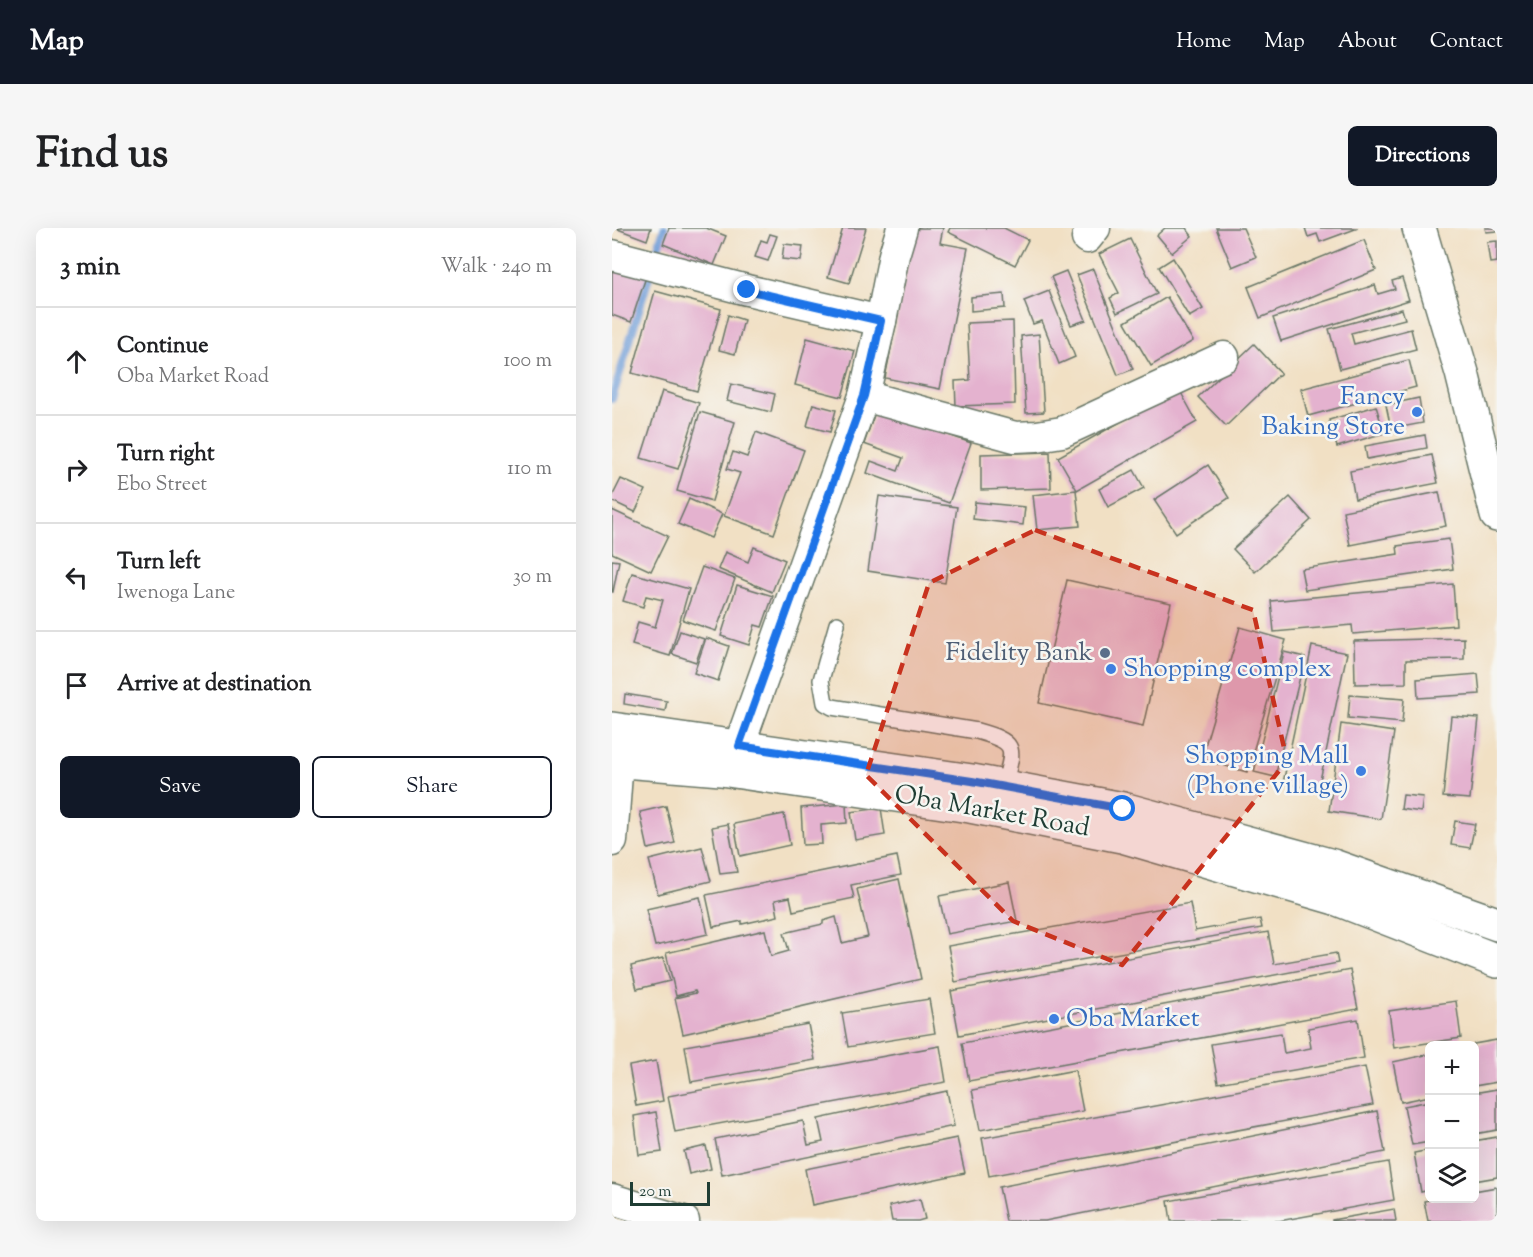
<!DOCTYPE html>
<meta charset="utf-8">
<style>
body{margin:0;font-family:"Sorts Mill Goudy",serif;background:#f6f6f6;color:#202124}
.controls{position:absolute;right:18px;bottom:18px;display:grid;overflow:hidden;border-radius:9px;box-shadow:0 6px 24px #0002}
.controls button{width:54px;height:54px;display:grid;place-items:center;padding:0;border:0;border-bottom:2px solid #e0e0e0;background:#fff;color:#202124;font:30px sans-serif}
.scale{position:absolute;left:18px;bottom:15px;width:80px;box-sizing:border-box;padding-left:6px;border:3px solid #1f3d34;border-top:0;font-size:16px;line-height:21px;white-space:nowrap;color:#1f3d34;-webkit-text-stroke:4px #f6f6f2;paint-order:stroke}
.stop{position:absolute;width:18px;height:18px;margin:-14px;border:4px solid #1a73e8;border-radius:50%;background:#fff}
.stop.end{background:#1a73e8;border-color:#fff;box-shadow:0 2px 6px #0008}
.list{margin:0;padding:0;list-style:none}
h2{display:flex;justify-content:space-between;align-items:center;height:78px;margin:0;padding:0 24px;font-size:26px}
h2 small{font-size:20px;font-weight:400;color:#757577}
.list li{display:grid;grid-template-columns:39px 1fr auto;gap:18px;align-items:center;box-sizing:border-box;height:108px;padding:0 24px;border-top:2px solid #e0e0e0}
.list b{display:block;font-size:22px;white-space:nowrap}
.list p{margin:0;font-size:20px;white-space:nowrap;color:#757577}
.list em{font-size:20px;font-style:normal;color:#757577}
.actions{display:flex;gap:12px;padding:18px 24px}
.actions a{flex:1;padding:14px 0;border:2px solid #111827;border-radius:9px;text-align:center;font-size:21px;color:#111827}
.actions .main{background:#111827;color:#fff}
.icon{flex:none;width:33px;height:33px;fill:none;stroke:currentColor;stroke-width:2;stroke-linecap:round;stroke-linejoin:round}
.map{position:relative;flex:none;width:885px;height:993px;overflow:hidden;border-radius:9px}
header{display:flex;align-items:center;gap:36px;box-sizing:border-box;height:84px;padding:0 30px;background:#111827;color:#fff}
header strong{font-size:28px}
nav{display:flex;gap:33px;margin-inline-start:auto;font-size:21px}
.intro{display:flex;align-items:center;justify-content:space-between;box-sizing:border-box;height:144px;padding:0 36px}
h1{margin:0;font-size:42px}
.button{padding:15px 27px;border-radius:9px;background:#111827;color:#fff;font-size:21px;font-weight:700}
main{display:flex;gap:36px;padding:0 36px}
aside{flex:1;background:#fff;border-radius:9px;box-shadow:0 6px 24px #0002}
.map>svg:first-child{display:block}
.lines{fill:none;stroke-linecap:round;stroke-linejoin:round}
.stream{stroke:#6f9dd7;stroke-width:8}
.building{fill:#e4b2cf}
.lane-casing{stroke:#687666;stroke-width:18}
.street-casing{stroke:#687666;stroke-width:33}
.secondary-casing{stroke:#687666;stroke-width:36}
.primary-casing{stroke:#687666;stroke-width:36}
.lane{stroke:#fff;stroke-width:15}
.street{stroke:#fff;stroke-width:30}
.secondary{stroke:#fff;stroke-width:33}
.primary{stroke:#fff;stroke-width:33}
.route{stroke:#1a73e8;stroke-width:8}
.marked{fill:#c8321e;fill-opacity:0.2;stroke:#c8321e;stroke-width:4.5;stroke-dasharray:12 8;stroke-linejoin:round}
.shop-dot{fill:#3f7fe0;stroke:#f6f6f2;stroke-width:2}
.service-dot{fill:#5c6f8a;stroke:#f6f6f2;stroke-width:2}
.labels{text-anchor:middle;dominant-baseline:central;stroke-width:5;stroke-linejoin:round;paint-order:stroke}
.shop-label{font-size:26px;fill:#366cbe;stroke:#f6f6f2;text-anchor:end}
.service-label{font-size:26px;fill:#4e5e75;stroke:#f6f6f2;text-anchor:end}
.street-label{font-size:26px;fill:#1f3d34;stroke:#f6f6f2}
</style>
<header>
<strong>Map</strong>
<nav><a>Home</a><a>Map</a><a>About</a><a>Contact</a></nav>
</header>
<div class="intro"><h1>Find us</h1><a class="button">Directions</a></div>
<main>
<aside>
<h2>3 min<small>Walk · 240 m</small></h2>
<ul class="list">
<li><svg class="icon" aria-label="ahead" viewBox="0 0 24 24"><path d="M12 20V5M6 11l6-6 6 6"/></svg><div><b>Continue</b><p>Oba Market Road</p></div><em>100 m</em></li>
<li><svg class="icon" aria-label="right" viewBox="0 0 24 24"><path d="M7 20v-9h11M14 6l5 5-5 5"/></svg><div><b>Turn right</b><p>Ebo Street</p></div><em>110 m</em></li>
<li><svg class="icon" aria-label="left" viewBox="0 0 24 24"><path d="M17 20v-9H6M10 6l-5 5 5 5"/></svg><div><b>Turn left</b><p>Iwenoga Lane</p></div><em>30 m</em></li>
<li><svg class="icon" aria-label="arrive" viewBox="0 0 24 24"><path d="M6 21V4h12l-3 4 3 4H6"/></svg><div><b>Arrive at destination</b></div></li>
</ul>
<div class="actions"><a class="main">Save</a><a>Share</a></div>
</aside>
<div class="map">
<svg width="885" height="993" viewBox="0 0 885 993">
<rect width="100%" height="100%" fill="#f6f6f2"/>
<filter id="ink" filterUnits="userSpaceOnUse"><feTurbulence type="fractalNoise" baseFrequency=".0167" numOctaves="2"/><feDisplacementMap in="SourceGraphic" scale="12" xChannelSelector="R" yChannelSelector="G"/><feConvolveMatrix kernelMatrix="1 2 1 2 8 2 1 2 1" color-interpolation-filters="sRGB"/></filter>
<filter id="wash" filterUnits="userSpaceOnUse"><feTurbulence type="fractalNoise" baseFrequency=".008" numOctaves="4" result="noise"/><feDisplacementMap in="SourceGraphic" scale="24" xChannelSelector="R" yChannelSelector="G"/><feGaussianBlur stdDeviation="1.35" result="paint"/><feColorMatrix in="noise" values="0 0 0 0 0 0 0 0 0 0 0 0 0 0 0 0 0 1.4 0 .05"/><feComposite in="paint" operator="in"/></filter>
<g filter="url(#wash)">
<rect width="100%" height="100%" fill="#f1e0c4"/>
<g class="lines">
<polyline class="stream" points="0,171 52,0"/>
</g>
<g id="blocks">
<g class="building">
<polygon points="3,0 39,0 35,12"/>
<polygon points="57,0 94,0 114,8 102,37 51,16"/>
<polygon points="231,0 254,0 237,55 216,49"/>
<polygon points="303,0 331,0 328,15 356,20 328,161 273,150"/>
<polygon points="338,0 392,0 416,12 403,37 336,4"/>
<polygon points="553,0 574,0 580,8 560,25 545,7"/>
<polygon points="604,0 631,0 644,29 620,39"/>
<polygon points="693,0 746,0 708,14 705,6 696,9"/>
<polygon points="873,0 885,0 885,3 874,4"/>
<polygon points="158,6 165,8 156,33 143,29 149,12 155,14"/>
<polygon points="518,11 545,66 505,85 498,70 507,65 487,26"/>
<polygon points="752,12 764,42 648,90 636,59"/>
<polygon points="885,13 885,34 878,35 875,14"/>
<polygon points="172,16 191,18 189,33 170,31"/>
<polygon points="561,30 591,81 577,89 547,39"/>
<polygon points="0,34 35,46 19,94 0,87"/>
<polygon points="481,41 521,141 506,147 465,47"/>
<polygon points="454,43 474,92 459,97 439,49"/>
<polygon points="790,50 797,72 669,113 661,90 763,57 766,66 783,61 780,53"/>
<polygon points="43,63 109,81 85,163 20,145"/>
<polygon points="437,63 463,129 447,136 430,93 421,96 412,73"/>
<polygon points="392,66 393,80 359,83 359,69"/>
<polygon points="555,69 581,113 539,138 513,94"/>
<polygon points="790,81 793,91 739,105 742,116 799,101 804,121 728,141 717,101"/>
<polygon points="116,87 132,92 123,126 107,122"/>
<polygon points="401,93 403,176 344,178 343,153 358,152 355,95"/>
<polygon points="427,106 432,184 414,185 409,108"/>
<polygon points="195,110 243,123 230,169 183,157"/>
<polygon points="642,116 669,145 614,198 586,169"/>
<polygon points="797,132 804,159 696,188 689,161"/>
<polygon points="119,156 163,166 159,184 115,173"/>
<polygon points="567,161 585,194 465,262 446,229"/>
<polygon points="50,163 87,175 66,241 29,230"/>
<polygon points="807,170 811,195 779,201 774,177"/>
<polygon points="201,176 224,182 218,204 195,198"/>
<polygon points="764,178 772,205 725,219 717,192"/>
<polygon points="264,181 359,215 337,275 255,245 259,233 286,243 291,230 252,216"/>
<polygon points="88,184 123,194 100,273 65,263"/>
<polygon points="144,204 192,222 162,306 112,288 128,245 115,241 121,224 135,229"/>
<polygon points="813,207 815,220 755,231 753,218"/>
<polygon points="438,224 439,260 369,262 369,226"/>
<polygon points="820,227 826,255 743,271 738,243"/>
<polygon points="596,237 617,270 564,305 542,272"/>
<polygon points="522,242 532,260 496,279 487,261"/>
<polygon points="9,251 34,262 23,284 0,273 0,269"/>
<polygon points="464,262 468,298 425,302 421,267"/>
<polygon points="827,264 834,298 738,317 731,283"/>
<polygon points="267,268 345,279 333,355 256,343"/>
<polygon points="678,269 699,292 643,344 621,321"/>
<polygon points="77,271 110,286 99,310 66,296"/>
<polygon points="363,274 413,279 411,297 361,291"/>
<polygon points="0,282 56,308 39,343 0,325"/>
<polygon points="837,311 841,341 693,362 689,341 786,326 785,318"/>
<polygon points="142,319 173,332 160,364 106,341 113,324 136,334"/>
<polygon points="0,332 7,333 1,364 0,364"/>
<polygon points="90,339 123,351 104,403 71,392"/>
<polygon points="20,345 77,361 58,428 20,417 26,394 43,399 51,372 34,368 31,379 11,373"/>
<polygon points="455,352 559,375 531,498 427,475"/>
<polygon points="841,356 844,397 741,406 740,397 662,404 659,373"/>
<polygon points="125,357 161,368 150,399 143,397 137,417 109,408"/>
<polygon points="628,399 674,412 635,544 589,531"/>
<polygon points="68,403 92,411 84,434 60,426"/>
<polygon points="94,410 117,418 106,453 82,445"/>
<polygon points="852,410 852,431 794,432 794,455 743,456 742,413"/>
<polygon points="700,418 735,425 706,562 671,555"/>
<polygon points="672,424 693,429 663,549 642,544"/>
<polygon points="866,446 868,466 806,470 805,451"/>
<polygon points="13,466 55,473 53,483 12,476"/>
<polygon points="738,467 792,471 790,495 736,490"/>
<polygon points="839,488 867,490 858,571 831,569"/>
<polygon points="729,496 782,504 769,591 717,583"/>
<polygon points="791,567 811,569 809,584 789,581"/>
<polygon points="234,576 235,595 209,597 210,616 191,617 189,580"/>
<polygon points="54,578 63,615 36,621 28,584"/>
<polygon points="269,580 273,607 243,612 239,584"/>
<polygon points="172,586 178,617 128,628 122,596"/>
<polygon points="843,593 863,596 858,620 839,617"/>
<polygon points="116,596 125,644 108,646 100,599"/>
<polygon points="90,619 99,653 46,666 37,632"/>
<polygon points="285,628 289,647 239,657 242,670 181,683 178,669 163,672 166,688 130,696 130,693 101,699 94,667"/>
<polygon points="287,651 309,751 71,806 63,770 84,765 83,763 64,768 54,725 153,702 159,728 177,723 172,705 211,696 211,693 224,689 230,715 256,709 245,661"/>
<polygon points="397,654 405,693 335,706 327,668"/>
<polygon points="88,669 96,706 43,718 34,681"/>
<polygon points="578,675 583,703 648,691 650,700 343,754 336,718"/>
<polygon points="656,704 662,736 724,725 726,735 347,807 339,763"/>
<polygon points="51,730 58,753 25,761 19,738"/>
<polygon points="738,742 746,781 357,853 350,815"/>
<polygon points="317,771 323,805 236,819 230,785"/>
<polygon points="844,773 849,810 782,820 777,783"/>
<polygon points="746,791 752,830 606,855 599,816 669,805 672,825 699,820 696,800"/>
<polygon points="196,796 203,832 79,854 73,818"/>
<polygon points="885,812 885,854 862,858 862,816"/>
<polygon points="328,818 334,854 63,904 56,868"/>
<polygon points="818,826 818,868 789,874 781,834"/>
<polygon points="44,833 51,873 24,878 17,838"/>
<polygon points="753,839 761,877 377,948 370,910"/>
<polygon points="463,842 471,883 368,902 360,862"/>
<polygon points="885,861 885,902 862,906 862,865"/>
<polygon points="335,863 342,898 110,947 103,911 191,893 196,917 211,914 206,891"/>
<polygon points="818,873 818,914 800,917 792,878"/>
<polygon points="765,883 773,924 433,993 394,993 387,959"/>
<polygon points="44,884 50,924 27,927 22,888"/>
<polygon points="885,909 885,949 862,953 862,913"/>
<polygon points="345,910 353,945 200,977 193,941"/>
<polygon points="94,918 99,941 77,946 72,923"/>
<polygon points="818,922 818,962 809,964 802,925"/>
<polygon points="776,934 782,972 667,993 559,993 556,973"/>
<polygon points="885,959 885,993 816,993 812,973 826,970 862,970 862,963"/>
<polygon points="308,971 313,991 306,993 280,993 277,978"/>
<polygon points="782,981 784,993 720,993 720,992"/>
</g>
</g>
</g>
<g filter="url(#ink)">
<use href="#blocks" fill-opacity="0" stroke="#687666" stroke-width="1.5"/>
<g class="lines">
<defs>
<path id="lane" d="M 225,396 L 209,452 L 213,475 L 220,479 L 365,503 C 408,515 401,520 392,559"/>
<g id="street">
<polyline points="475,10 483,0"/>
<polyline points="0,27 135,62 269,93"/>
<polyline points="252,168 403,209 425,208 450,204 612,129"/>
<polyline points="127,518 252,168 269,93 282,27 290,0"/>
<polyline points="0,613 6,532"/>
<polyline points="0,971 72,993"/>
</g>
<polyline id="secondary" points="807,0 850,145 885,287"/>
<g id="primary">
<polyline points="0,501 360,553 511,581 721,638 885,696"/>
<polyline points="0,532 109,541 358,578 510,608 723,670 885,733"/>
</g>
</defs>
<use href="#lane" class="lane-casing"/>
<use href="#street" class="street-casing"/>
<use href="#secondary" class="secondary-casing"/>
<use href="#primary" class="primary-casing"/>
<use href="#lane" class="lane"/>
<use href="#street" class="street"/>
<use href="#secondary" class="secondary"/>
<use href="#primary" class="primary"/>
</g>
</g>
<g class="lines" filter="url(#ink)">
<polyline class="route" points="135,62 269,93 252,168 127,518 360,553 511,581"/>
</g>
<path class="marked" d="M 423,302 L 641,382 L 675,533 L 510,737 L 401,693 L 254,547 L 317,355 Z"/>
<g class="shop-dot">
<circle cx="805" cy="184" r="6"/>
<circle cx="499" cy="441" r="6"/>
<circle cx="749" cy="543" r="6"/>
<circle cx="442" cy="791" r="6"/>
</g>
<circle class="service-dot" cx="493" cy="425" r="6"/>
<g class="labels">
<g class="shop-label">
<text x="793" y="169">Fancy<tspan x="793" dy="30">Baking Store</tspan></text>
<text x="511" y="441" text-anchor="start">Shopping complex</text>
<text x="737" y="528">Shopping Mall<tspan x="737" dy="30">(Phone village)</tspan></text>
<text x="454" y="791" text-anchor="start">Oba Market</text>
</g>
<g class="service-label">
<text x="481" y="425">Fidelity Bank</text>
</g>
<g class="street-label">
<text transform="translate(380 584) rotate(10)">Oba Market Road</text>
</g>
</g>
</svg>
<div class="controls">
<button>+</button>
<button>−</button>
<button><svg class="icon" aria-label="layers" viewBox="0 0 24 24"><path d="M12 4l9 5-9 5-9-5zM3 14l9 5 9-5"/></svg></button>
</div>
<div class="scale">20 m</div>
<div class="stop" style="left:511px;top:581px"></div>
<div class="stop end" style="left:135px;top:62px"></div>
</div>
</main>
